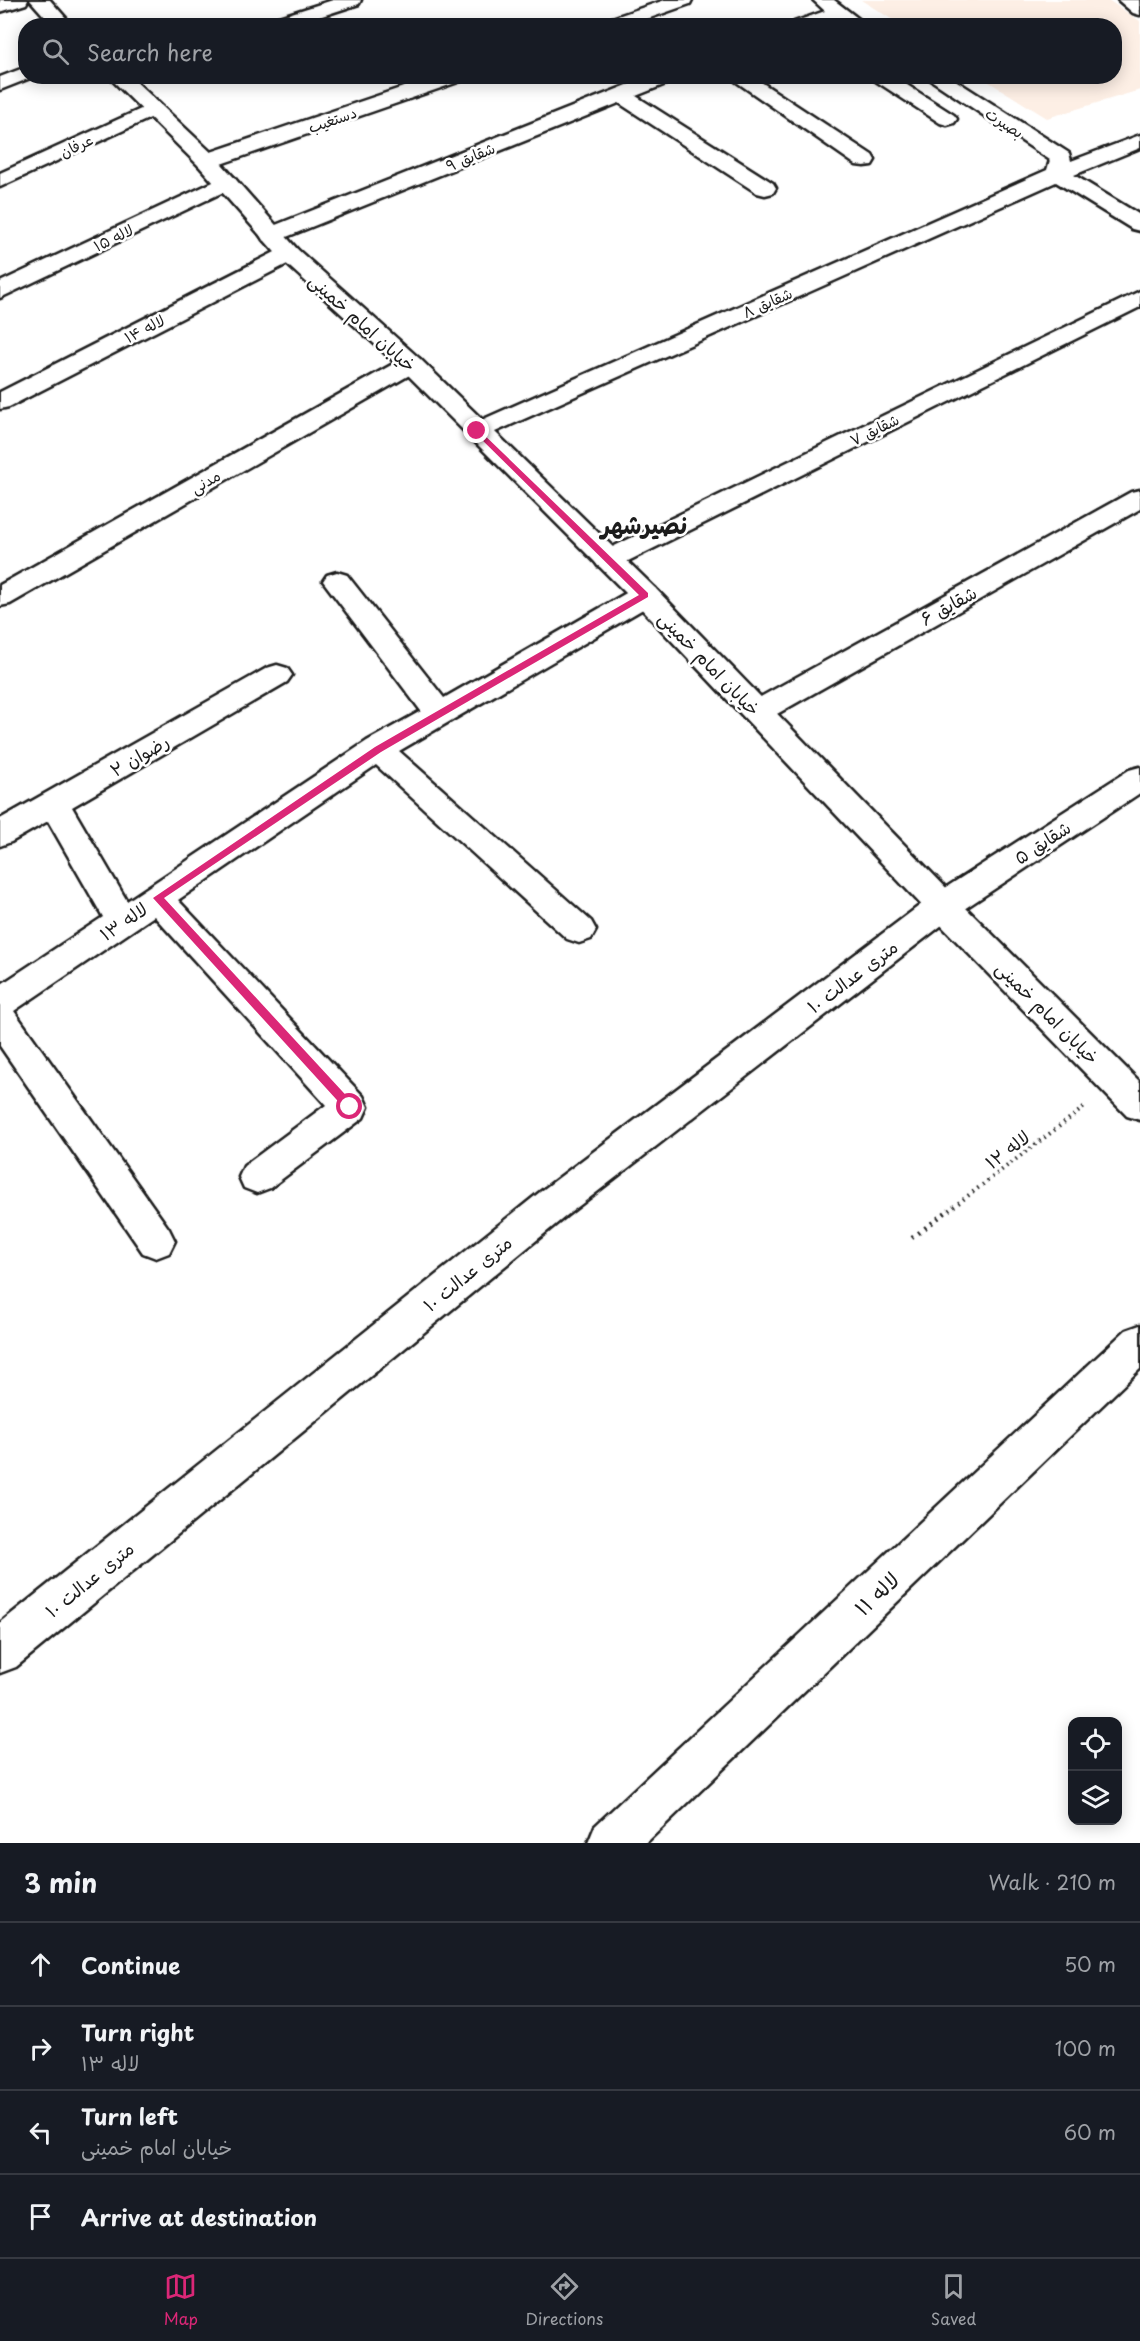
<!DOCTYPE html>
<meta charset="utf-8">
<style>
body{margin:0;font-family:"Playpen Sans","Playpen Sans Arabic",sans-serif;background:#242831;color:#f1f3f6}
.controls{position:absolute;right:18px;bottom:18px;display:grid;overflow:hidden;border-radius:12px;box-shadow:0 3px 15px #0003}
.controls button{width:54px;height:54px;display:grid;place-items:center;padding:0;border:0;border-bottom:2px solid #363941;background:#171b24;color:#f1f3f6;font:30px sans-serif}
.stop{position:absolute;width:18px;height:18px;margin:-14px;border:4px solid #db2777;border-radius:50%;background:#fff}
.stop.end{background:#db2777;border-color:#fff;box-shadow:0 2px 6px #0008}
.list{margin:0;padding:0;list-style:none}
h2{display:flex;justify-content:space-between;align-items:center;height:78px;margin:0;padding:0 24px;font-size:26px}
h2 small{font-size:20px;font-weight:400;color:#9ea1a6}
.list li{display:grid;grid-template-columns:39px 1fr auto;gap:18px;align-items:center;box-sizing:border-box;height:84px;padding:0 24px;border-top:2px solid #363941}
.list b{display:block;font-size:22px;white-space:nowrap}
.list p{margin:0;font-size:20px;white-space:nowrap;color:#9ea1a6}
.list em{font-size:20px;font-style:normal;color:#9ea1a6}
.icon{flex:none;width:33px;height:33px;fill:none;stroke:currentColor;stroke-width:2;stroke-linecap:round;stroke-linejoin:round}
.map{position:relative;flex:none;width:1140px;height:1843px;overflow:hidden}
.search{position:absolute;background:#171b24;box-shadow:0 3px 15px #0003;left:18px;right:18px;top:18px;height:66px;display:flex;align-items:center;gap:15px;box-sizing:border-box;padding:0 21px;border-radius:24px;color:#9ea1a6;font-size:22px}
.sheet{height:414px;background:#171b24}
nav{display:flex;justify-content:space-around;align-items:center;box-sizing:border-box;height:84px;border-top:2px solid #363941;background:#171b24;font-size:16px;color:#9ea1a6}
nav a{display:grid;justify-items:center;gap:3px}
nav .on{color:#db2777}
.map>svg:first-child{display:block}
.built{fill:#fdefe5}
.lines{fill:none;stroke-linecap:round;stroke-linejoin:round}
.minor-casing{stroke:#1c1c1c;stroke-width:5}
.major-casing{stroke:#1c1c1c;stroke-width:5}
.path-far1{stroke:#1c1c1c;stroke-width:4;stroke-dasharray:1.5 4.5;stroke-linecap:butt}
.path{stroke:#1c1c1c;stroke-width:4.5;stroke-dasharray:2 6;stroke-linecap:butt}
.minor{fill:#fff;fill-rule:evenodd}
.major{fill:#fff;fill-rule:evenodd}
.route{fill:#db2777}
.labels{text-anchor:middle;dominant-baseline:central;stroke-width:5;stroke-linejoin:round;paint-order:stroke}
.far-street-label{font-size:15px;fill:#1c1c1c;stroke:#fff}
.street-label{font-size:18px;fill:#1c1c1c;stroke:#fff}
.near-street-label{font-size:21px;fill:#1c1c1c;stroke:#fff}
.district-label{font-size:24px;font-weight:bold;fill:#1c1c1c;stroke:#fff}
</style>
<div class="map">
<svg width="1140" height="1843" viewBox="0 0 1140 1843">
<rect width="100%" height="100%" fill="#fff"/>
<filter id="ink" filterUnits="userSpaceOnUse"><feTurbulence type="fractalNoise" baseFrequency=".0167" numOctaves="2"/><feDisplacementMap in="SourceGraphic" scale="12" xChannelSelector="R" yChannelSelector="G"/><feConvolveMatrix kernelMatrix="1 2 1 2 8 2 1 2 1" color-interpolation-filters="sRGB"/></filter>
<g filter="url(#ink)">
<polygon class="built" points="861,0 1108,0 1140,21 1140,90 1047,118 981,77 1114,76 1114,26 901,25"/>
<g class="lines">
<defs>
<g id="minor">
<polygon points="0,0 28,0 26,4 0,12"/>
<polygon points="333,0 361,0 359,4 291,26 261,26 263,22"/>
<polygon points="665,0 692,0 690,4 627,26 598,26 600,22"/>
<polygon points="813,0 834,0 868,26 846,26 837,19 820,26 792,26 794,22 825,11"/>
<polygon points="1118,0 1139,0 1140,15 1133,13"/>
<polygon points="26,67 26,76 33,77 0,90 0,77"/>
<polygon points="436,76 467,76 464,80 215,166 207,167 199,166 196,161 199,156"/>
<polygon points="650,76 679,76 676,80 636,96 773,183 776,188 773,193 765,195 757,193 619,103 279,240 271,242 263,240 260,235 263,230"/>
<polygon points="728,76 752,76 872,155 875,160 872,165 864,166 856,165"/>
<polygon points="868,76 893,76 954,115 957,119 954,123 947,125 940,123"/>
<polygon points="925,76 949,76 1069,153 1071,161 1140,135 1140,148 1074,175 1140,215 1140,231 1132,229 1056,182 486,436 477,439 468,436 464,431 468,426 1047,170 1050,160"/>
<polygon points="152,104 159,106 162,110 159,114 0,187 0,173"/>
<polygon points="226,176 234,177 237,182 234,187 0,298 0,282"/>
<polygon points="289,247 297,249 300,254 297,259 9,407 0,409 0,392 281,249"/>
<polygon points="1140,291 1140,307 618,566 608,569 598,566 594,560 598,554"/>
<polygon points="411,357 420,359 423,364 420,369 10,604 0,606 0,585 402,359"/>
<polygon points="1140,490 1140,509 768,719 757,722 746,719 742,712 746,705 1131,492"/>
<polygon points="337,572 347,575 444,698 635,588 645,586 655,588 659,595 655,602 399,751 591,921 596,930 591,939 579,943 567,939 376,765 178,900 363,1096 368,1107 363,1118 270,1188 257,1193 244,1188 239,1177 244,1166 326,1105 154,916 14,1011 169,1229 175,1241 169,1253 156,1258 143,1253 0,1046 0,985 103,917 48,821 11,842 0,846 0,819 267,668 277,665 287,668 292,675 287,682 72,807 127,901 367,741 421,711 323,581 327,575"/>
<polygon points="1140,767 1140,793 955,915 566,1216 16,1667 0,1673 0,1623 540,1192 931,897 1129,770"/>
<polygon points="1140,1325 1140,1369 646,1843 588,1843 595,1826 1126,1330"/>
</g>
<g id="major">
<polygon points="30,0 50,0 73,26 53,26"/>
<polygon points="108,76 130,76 215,156 297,249 420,359 655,588 955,897 1140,1082 1140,1120 1127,1116 931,915 635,602 402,369 281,259 199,166"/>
</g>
</defs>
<use href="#minor" class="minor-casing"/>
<use href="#major" class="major-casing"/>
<polyline class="path-far1" points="944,1214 1086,1106"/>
<polyline class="path" points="912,1238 946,1212"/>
<use href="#minor" class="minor"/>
<use href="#major" class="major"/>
</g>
</g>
<polygon class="route" points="477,428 648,593 648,597 381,752 164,898 354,1104 354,1110 346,1110 153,898 375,747 639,595 474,432 473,431"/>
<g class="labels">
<g class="far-street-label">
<text transform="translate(332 119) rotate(-19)">دستغیب</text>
<text transform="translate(1005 122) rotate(33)">بصیرت</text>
<text transform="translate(76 145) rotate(-25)">عرفان</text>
<text transform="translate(470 156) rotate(-22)">شقایق ۹</text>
<text transform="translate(113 237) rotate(-26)">لاله ۱۵</text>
<text transform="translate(767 302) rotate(-24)">شقایق ۸</text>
<text transform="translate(144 328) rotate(-27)">لاله ۱۴</text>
<text transform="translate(874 429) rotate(-26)">شقایق ۷</text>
<text transform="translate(205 481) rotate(-30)">مدنی</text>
</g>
<g class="street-label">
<text transform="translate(363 322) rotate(42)">خیابان امام خمینی</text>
<text transform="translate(948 605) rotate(-29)">شقایق ۶</text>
<text transform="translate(710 663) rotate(46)">خیابان امام خمینی</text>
<text transform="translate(139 755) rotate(-30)">رضوان ۲</text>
<text transform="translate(1042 842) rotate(-33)">شقایق ۵</text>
<text transform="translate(123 921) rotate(-34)">لاله ۱۳</text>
<text transform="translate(852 976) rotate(-37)">۱۰ متری عدالت</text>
<text transform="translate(1048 1012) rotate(45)">خیابان امام خمینی</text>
<text transform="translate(1007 1149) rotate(-37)">لاله ۱۲</text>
<text transform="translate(467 1273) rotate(-39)">۱۰ متری عدالت</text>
<text transform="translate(89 1579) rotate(-39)">۱۰ متری عدالت</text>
</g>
<g class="near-street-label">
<text transform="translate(876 1593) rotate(-43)">لاله ۱۱</text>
</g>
<g class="district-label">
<text x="644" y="524">نصیرشهر</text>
</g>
</g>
</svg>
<div class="controls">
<button><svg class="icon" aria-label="locate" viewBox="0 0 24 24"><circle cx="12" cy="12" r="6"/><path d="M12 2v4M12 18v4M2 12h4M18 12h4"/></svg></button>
<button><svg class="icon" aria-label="layers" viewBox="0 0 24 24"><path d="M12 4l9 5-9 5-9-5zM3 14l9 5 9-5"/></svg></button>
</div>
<div class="stop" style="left:350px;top:1107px"></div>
<div class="stop end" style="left:477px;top:431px"></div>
<div class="search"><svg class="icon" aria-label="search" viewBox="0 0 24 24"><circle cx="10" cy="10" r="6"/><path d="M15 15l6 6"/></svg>Search here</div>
</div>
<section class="sheet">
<h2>3 min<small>Walk · 210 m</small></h2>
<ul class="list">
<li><svg class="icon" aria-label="ahead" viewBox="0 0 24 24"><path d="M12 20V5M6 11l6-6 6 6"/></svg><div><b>Continue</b></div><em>50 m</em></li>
<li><svg class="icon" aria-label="right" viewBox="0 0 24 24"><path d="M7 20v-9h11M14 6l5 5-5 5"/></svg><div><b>Turn right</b><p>لاله ۱۳</p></div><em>100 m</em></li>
<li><svg class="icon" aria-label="left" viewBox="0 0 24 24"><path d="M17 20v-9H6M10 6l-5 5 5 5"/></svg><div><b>Turn left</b><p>خیابان امام خمینی</p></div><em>60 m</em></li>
<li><svg class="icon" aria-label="arrive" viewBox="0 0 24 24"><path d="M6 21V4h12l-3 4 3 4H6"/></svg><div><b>Arrive at destination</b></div></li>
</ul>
</section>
<nav>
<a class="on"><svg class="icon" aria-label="map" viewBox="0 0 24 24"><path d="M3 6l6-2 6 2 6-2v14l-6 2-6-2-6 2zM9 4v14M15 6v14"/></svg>Map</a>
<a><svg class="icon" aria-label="directions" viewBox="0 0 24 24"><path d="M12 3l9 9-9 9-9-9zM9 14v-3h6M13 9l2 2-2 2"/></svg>Directions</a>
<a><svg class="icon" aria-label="saved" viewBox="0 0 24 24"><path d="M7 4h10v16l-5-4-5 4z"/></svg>Saved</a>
</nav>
